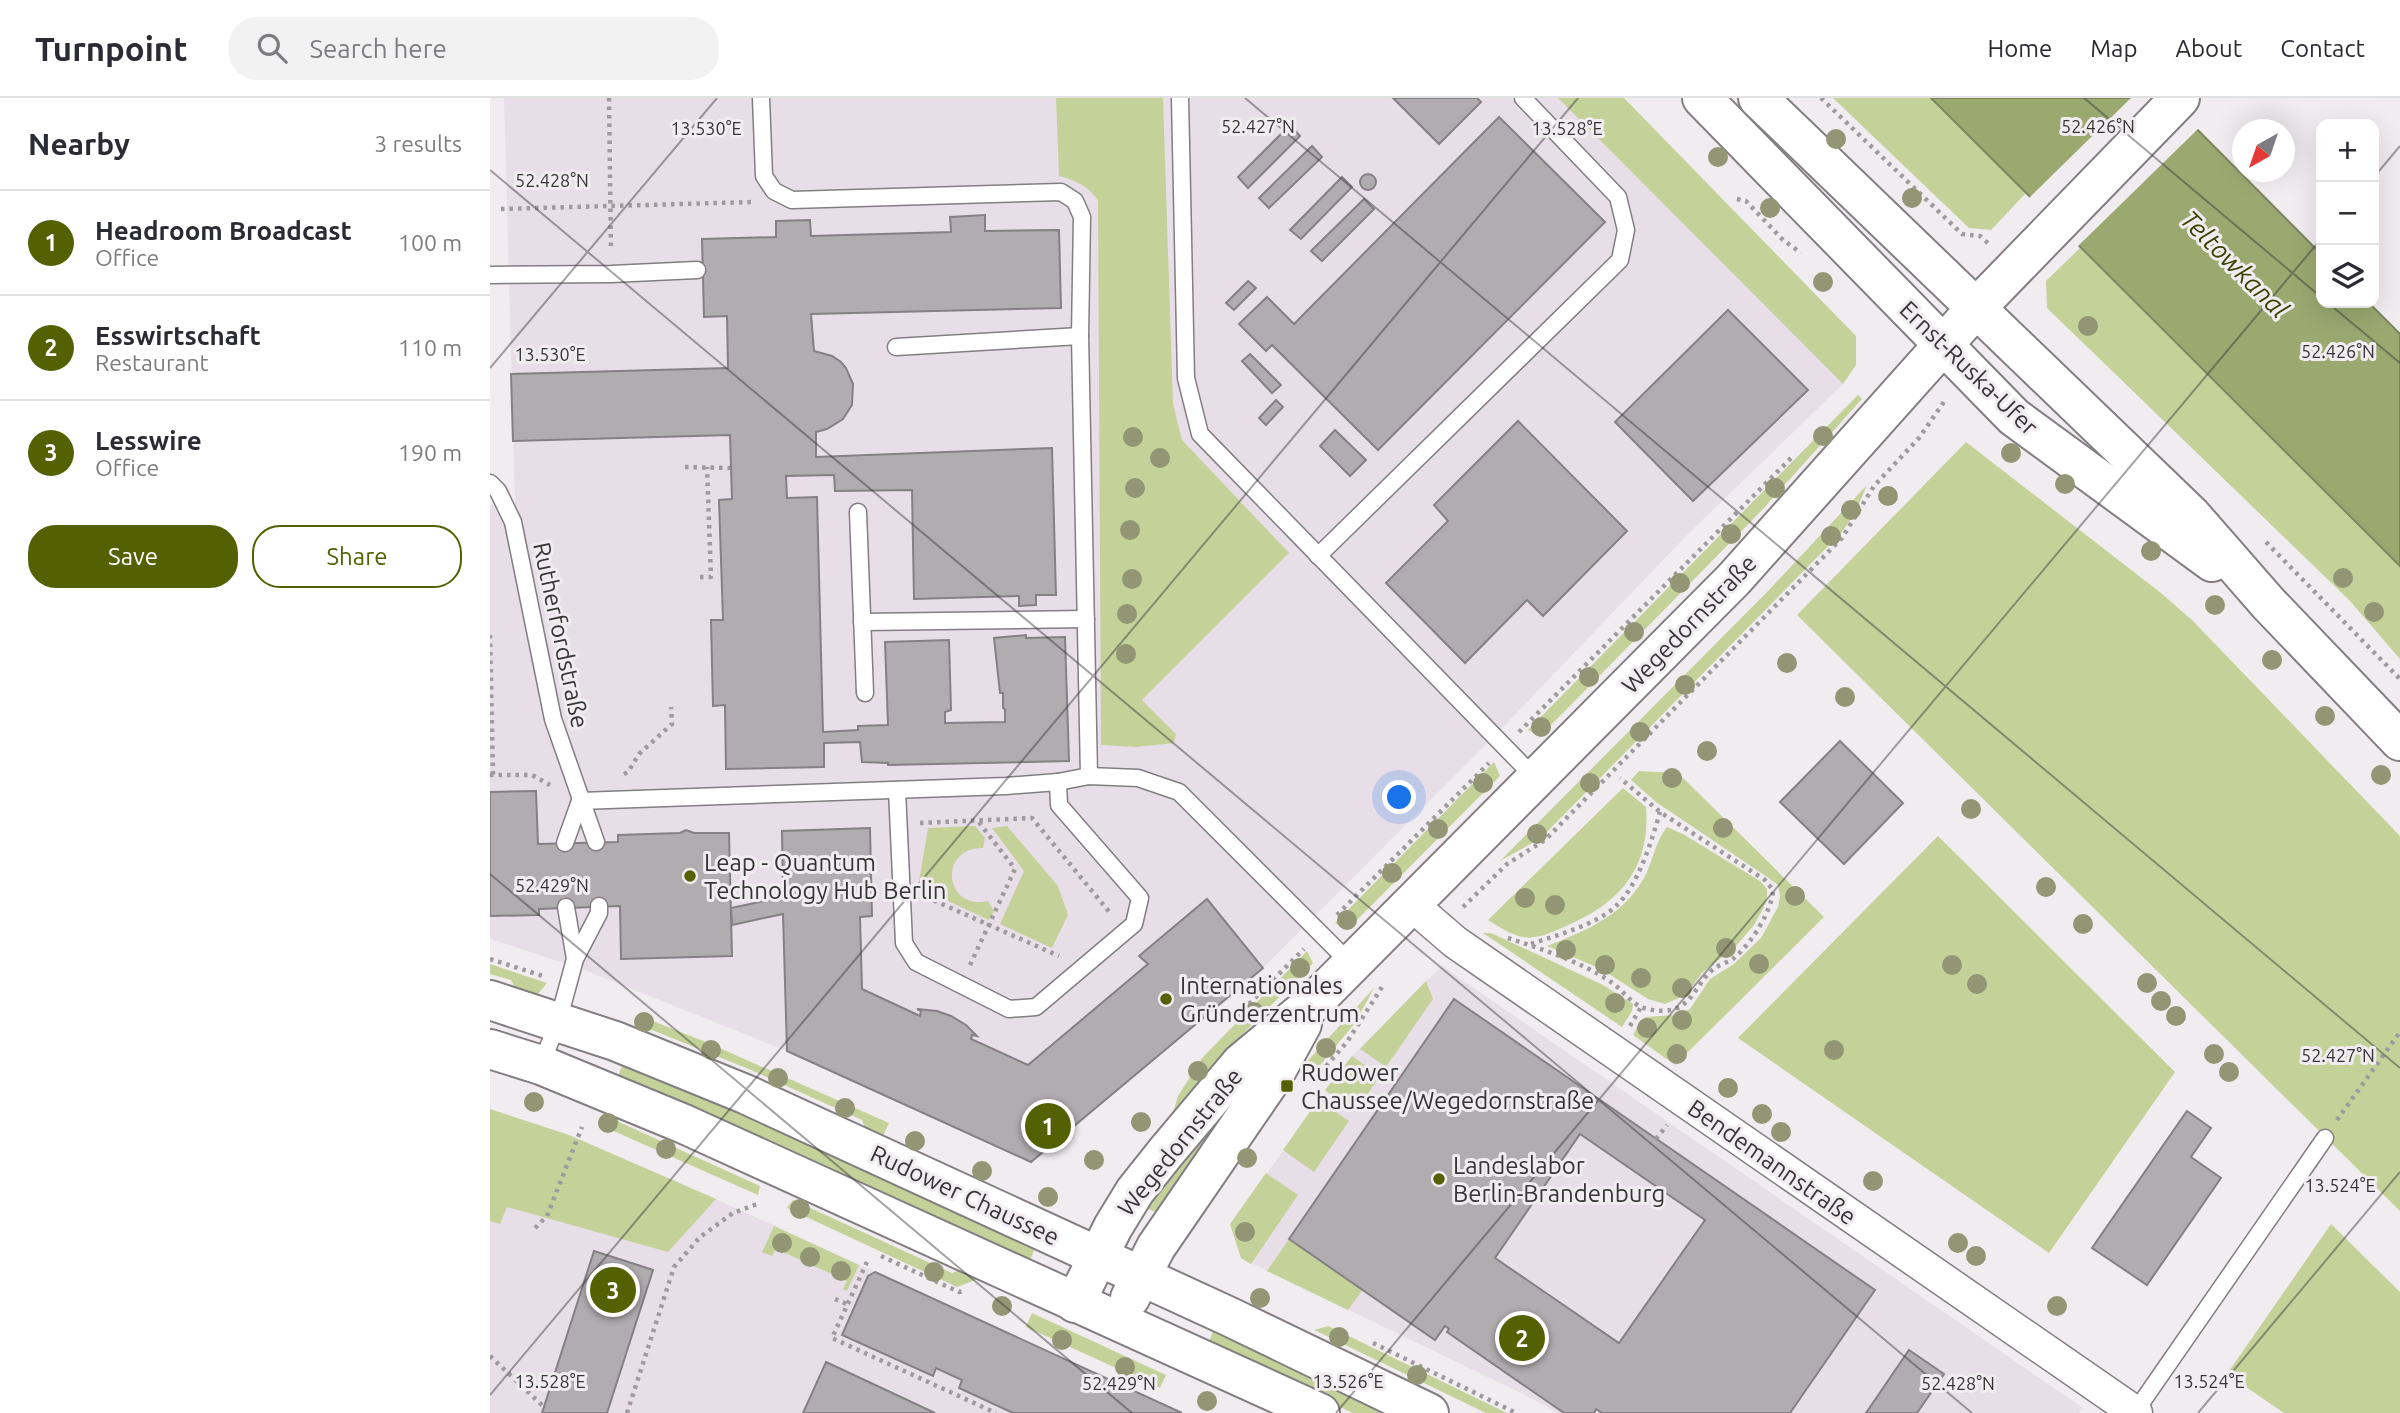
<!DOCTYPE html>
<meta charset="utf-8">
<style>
body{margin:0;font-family:Ubuntu,sans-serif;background:#f2f2f3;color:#2b2b33}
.controls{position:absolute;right:21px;top:21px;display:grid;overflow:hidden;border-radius:14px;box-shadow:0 7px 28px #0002}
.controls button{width:63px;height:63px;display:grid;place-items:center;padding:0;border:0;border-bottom:2px solid #e1e1e2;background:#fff;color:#2b2b33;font:35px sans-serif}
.compass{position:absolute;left:1742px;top:21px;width:63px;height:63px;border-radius:50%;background:#fff;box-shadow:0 7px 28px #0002;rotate:220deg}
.you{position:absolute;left:910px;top:700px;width:24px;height:24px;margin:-18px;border:5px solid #fff;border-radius:50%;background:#1a73e8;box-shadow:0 0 0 10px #1a73e833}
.badge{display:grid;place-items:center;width:46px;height:46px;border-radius:50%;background:#536103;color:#fff;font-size:23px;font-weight:700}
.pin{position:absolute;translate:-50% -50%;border:4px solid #fff;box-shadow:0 2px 7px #0006}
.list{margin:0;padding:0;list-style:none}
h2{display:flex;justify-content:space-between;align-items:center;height:91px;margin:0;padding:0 28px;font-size:30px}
h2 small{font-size:23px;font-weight:400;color:#7c7c81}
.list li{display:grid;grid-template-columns:46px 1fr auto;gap:21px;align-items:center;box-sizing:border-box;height:105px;padding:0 28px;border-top:2px solid #e1e1e2}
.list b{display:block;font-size:26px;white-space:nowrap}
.list p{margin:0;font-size:23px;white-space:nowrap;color:#7c7c81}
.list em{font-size:23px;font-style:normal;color:#7c7c81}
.actions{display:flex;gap:14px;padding:21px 28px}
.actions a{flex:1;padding:16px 0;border:2px solid #536103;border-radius:28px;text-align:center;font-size:24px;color:#536103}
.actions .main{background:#536103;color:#fff}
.icon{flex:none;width:38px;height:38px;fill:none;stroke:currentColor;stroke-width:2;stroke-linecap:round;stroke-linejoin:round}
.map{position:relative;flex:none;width:1910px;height:1315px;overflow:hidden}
header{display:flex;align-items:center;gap:42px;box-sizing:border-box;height:98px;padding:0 35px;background:#fff;border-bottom:2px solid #e1e1e2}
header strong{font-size:33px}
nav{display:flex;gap:38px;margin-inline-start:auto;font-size:24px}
.search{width:490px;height:63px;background:#f2f2f3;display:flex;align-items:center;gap:18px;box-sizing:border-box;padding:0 24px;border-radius:28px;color:#7c7c81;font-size:26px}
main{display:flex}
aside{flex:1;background:#fff}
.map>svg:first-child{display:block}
.built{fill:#e8dee8}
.green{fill:#c4d29a}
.water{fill:#9ba870;stroke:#7d865f;stroke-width:2}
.pier{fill:#f1ecf0}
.building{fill:#b0acb0;stroke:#848084;stroke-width:2;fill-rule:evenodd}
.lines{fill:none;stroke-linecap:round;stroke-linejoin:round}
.lane-casing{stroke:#827e82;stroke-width:19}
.street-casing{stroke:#827e82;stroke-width:35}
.secondary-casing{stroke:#827e82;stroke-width:42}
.primary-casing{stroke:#827e82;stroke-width:42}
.path{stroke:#9e9a9d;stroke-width:4.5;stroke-dasharray:3.5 5;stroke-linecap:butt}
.lane{stroke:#fff;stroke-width:16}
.street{stroke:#fff;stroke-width:32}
.secondary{stroke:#fff;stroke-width:38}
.primary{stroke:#fff;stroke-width:38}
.tree{fill:#929674}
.ticks{fill:none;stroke:#373637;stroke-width:2;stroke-opacity:0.45}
.poi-dot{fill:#536103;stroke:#f1ecf0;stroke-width:2.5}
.labels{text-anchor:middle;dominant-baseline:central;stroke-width:6;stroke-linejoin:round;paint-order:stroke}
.street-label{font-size:24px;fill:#373637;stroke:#f1ecf0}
.poi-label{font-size:24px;fill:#373637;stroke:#f1ecf0;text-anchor:start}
.water-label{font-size:26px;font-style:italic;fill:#394400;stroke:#f1ecf0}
.ticks-label{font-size:18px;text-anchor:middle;fill:#373637;stroke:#f1ecf0;stroke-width:6;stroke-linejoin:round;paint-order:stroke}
</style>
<header>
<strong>Turnpoint</strong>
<div class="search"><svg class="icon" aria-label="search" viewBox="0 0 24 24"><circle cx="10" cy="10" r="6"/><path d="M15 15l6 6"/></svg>Search here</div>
<nav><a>Home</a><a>Map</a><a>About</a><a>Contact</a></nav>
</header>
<main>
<aside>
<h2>Nearby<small>3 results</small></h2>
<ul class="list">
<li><span class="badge">1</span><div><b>Headroom Broadcast</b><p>Office</p></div><em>100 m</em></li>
<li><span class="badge">2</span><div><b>Esswirtschaft</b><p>Restaurant</p></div><em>110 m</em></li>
<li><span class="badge">3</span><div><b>Lesswire</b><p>Office</p></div><em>190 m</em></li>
</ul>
<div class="actions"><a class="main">Save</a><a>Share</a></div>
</aside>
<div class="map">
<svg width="1910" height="1315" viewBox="0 0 1910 1315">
<rect width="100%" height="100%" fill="#f1ecf0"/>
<g class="built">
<polygon points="14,0 1068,0 1353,286 1199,435 1017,625 773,870 541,1064 297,953 92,871 0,841 0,407 25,406"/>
<polygon points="952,868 1593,1310 1589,1315 1067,1315 1037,1298 751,1160 740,1126 862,958"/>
<polygon points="0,1011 79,1037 226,1101 692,1315 0,1315"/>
</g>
<g class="green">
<path d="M 566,0 L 673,0 L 683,306 L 692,342 L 799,455 L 652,602 L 686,636 L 684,645 L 646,649 L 611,647 L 608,103 C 599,88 585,82 569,78 Z"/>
<polygon points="1068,0 1134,0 1366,238 1366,267 1353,286"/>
<polygon points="1343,0 1441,0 1536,95 1501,132 1479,130"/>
<polygon points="1590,150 1910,468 1910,561 1860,503 1557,210 1556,183"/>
<polygon points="1368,297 1372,301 1273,411 1076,612 1050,638 1038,632"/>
<polygon points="1476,344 1671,495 1702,522 1910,738 1910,1113 1307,517"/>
<polygon points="1377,387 1365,415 1352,434 1051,740 1010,763 1281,490"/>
<polygon points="1004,664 1010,678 857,832 845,825"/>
<polygon points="1149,673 1188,675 1334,819 1185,967 1143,937 1151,922 1156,919 1185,917 1200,911 1220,881 1244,866 1271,840 1288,809 1290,798 1288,787 1277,779 1166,704 1141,682"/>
<path d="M 1133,690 L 1156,709 C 1161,771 1129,806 1074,829 C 1062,834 1046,842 1032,839 C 1020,836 1009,829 998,822 Z"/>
<path d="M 485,728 L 495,740 L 493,750 C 448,749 454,813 498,803 L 504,813 L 499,822 L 428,789 L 438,730 Z"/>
<polygon points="517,728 568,788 578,817 562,850 510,826 534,773 502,730"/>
<path d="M 1177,729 L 1193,736 L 1270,783 L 1277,791 L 1277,800 L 1273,811 L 1264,827 L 1245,849 L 1212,875 L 1196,897 L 1175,906 L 1158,901 L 1111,871 L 1057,848 C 1098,832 1137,816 1157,774 C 1164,758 1166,743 1177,729 Z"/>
<polygon points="1448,738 1685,974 1559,1155 1248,940"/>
<polygon points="993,835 1001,835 1113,887 1143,906 1142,913 1132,929"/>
<polygon points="817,853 823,865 729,960 681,1021 688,998 712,960"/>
<polygon points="0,866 57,885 47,897 25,890 21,882 0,876"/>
<polygon points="936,883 943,901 896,969 870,951"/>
<polygon points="884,890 865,925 822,977 812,969"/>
<polygon points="150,918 216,944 399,1025 393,1038 375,1030 372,1022 261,972 162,932 153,936 145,932"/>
<polygon points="862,958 890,978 865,1014 835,992"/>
<polygon points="134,963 547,1145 538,1167 127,981"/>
<polygon points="766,971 670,1116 656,1110"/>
<polygon points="828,1002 859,1023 824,1074 793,1052"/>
<polygon points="117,1009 123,1011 129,1024 270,1088 268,1097 110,1027"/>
<polygon points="0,1011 79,1037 226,1101 178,1154 17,1109 10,1126 0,1123"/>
<polygon points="776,1075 808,1097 761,1166 751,1160 740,1126"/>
<polygon points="303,1102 462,1175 470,1172 488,1181 467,1189 297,1110"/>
<polygon points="1841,1126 1910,1194 1910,1315 1794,1315 1737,1276"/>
<polygon points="284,1128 369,1167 357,1193 353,1191 357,1183 286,1151 282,1158 272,1154"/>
<polygon points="799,1141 873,1191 858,1212 777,1173"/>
<polygon points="542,1215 676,1277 670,1290 536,1229"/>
<polygon points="725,1228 908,1315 863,1315 717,1249"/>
<polygon points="838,1228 1017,1315 996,1315 824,1232"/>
</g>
<polygon class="water" points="1441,0 1676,0 1831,156 1831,205 1879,205 1910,236 1910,468"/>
<polygon class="pier" points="1641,0 1681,0 1710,29 1586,150 1538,101"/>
<g class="building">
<polygon points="903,0 987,0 991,4 949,46"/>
<polygon points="1009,19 1115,124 888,352 782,247 776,253 749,226 777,199 804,226"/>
<polygon points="800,27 810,38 758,90 748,79"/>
<polygon points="822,48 832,59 779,110 769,100"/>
<circle cx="878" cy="84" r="8"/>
<polygon points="852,79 862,89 811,141 800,132"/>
<polygon points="874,101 884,111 832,163 821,153"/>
<polygon points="495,117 495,133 569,132 571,210 321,216 324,253 342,258 351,264 356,270 363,286 362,307 353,321 337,331 326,334 326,359 562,350 566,497 546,497 546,507 529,508 529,498 424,501 422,392 345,393 344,377 296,378 297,400 327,399 333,634 368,632 368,628 398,627 395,544 459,542 461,612 455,614 455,625 515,624 515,611 513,610 513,595 510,595 504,540 536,537 536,540 575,539 579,663 398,667 398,665 372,664 370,644 334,645 334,669 236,671 235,607 223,608 221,522 233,522 229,402 242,401 240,337 23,343 21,276 238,270 237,218 214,219 212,141 286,139 286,123 320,122 321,138 461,134 460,119"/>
<polygon points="758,183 766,190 744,212 736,205"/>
<polygon points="1238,212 1318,292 1203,403 1125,324"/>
<polygon points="760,256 791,287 782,295 752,263"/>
<polygon points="786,302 793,309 776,327 769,320"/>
<polygon points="1028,323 1137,433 1053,518 1037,502 975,565 896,485 958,423 944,407"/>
<polygon points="845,332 876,362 860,378 830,348"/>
<polygon points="1350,643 1413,705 1354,766 1290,704"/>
<polygon points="46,693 48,746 128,744 128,737 190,735 196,732 204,735 239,735 242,858 131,861 130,808 49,811 49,817 0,818 0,694"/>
<polygon points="380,730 382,818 370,819 372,891 430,918 431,913 427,911 447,913 461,918 476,927 487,938 482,937 481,941 538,967 658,866 649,858 717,801 773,870 541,1064 297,953 293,816 242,827 241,810 293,799 292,733"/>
<path d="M 964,901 L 1385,1192 L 1300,1315 L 1112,1315 L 1106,1311 L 1104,1315 L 1074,1315 L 957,1234 L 959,1231 L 955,1228 L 945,1242 L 799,1141 ZM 1090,1036 L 1215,1122 L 1129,1245 L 1005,1160 Z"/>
<polygon points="1697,1013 1721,1030 1701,1059 1731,1080 1657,1187 1602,1150"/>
<polygon points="104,1153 163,1172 117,1315 52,1315"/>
<polygon points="385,1174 692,1315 523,1315 469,1290 472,1282 446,1270 443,1278 352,1237 378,1178"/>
<polygon points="1419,1252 1454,1276 1427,1315 1376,1315"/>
<polygon points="336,1264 445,1315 313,1315"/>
</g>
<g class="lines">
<defs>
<g id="lane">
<polyline points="271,0 274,78 284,93 302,102 571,94 585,103 592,119 590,238 599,678"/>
<polyline points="690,0 696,280 710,336 1046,681"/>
<polyline points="0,177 121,176 207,172"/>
<polyline points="406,249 590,238"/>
<polyline points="0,385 8,393 23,424 63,621 106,744"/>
<polyline points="368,414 375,595"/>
<polyline points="828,458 1130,162 1136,132 1128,99 1033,0"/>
<polyline points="372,524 596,521"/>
<polyline points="407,692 414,845 426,864 519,911 546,909 644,826 650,800 569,707 568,684"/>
<polyline points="90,703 516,688 568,684 599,678 648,680 689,694 862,867"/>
<polyline points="75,745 90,703"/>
<polyline points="76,809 85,861"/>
<polyline points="51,967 68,924 85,861 109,815 109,808"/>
<polyline points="1645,1314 1835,1040"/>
</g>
<polyline id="street" points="922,807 965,844 1646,1315"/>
<g id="secondary">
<polyline points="0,902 125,943 255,996 740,1219 939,1315"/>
<polyline points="0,951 51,967 194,1026 830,1315"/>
<polyline points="640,1200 666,1149 784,977 812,926"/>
<polyline points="585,1205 623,1129 645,1093 676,1054 751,965 823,905 1244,481 1487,209 1690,0"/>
</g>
<g id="primary">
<polyline points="1212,0 1524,319 1722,464"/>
<polyline points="1268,0 1702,418 1778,505 1910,643"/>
</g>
</defs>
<use href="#lane" class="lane-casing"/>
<use href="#street" class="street-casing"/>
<use href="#secondary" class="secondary-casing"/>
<use href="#primary" class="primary-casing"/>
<g class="path">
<polyline points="119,0 121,153"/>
<polyline points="1331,0 1472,136 1490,138 1500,147"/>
<polyline points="1247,101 1256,103 1293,142 1311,155"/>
<polyline points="11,111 263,104"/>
<polyline points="195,369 240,370"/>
<polyline points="1776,444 1910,581"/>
<polyline points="210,479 221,479 217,369"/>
<polyline points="0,537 3,677"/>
<polyline points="1029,634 1302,359"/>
<polyline points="134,676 138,674 149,656 182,626 181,609"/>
<polyline points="0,677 42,677 60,687"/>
<polyline points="430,725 542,720 621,816"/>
<polyline points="436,799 569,858"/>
<polyline points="973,809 1017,766 1055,742 1352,440 1384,388 1429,340 1456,301"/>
<polyline points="847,817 999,665"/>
<path d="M 1018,840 C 1049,850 1094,865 1121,884 C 1132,891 1141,906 1154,910 C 1164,913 1175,914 1185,911 C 1203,905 1210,880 1225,870 C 1231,866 1239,864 1244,860 C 1261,846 1282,813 1283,792 L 1275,782 L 1170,714 L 1130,680"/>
<path d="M 1041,846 C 1067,837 1106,827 1126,808 C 1148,788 1162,742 1170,714"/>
<polyline points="0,861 56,879"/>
<polyline points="480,867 525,771 488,723"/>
<polyline points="741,924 814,851"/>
<polyline points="1140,928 1151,909"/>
<polyline points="825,981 857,944 892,889"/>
<polyline points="1847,1022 1910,934"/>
<polyline points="1166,1041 1177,1027"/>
<polyline points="45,1130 57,1118 92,1029"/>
<polyline points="391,1158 469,1194 475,1193"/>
<polyline points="377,1164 342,1240 506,1315"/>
<polyline points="345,1201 357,1206"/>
<polyline points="883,1245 1026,1315"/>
<polyline points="0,1258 54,1309"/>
<polyline points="137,1315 184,1169 210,1139 243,1115 267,1106"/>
</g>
<use href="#lane" class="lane"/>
<use href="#street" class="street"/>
<use href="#secondary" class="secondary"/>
<use href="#primary" class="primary"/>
</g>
<g class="tree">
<circle cx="1346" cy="41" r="10"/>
<circle cx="1228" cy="59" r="10"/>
<circle cx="1422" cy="100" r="10"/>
<circle cx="1280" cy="110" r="10"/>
<circle cx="1333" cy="184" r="10"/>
<circle cx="1598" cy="228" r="10"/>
<circle cx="1333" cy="338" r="10"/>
<circle cx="643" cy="339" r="10"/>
<circle cx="1521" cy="355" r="10"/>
<circle cx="670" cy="360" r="10"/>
<circle cx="1575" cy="386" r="10"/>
<circle cx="645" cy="390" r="10"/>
<circle cx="1285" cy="390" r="10"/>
<circle cx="1398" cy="398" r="10"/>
<circle cx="1361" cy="412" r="10"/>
<circle cx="640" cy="432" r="10"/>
<circle cx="1241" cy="436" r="10"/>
<circle cx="1341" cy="438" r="10"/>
<circle cx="1661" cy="453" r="10"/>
<circle cx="1853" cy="480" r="10"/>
<circle cx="642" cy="481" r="10"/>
<circle cx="1190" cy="485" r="10"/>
<circle cx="1725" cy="507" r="10"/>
<circle cx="1884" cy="514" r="10"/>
<circle cx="637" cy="516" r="10"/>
<circle cx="1144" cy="534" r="10"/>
<circle cx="636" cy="556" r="10"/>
<circle cx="1782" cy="562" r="10"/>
<circle cx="1297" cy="565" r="10"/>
<circle cx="1099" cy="579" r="10"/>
<circle cx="1195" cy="587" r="10"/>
<circle cx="1355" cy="599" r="10"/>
<circle cx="1835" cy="618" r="10"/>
<circle cx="1051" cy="629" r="10"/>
<circle cx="1150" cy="634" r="10"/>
<circle cx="1217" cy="653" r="10"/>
<circle cx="1891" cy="677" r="10"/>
<circle cx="1182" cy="680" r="10"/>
<circle cx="993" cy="685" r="10"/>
<circle cx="1100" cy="685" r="10"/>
<circle cx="1481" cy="711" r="10"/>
<circle cx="1233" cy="730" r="10"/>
<circle cx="948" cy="731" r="10"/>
<circle cx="1047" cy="736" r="10"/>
<circle cx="902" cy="775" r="10"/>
<circle cx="1556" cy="789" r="10"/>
<circle cx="1305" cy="798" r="10"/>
<circle cx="1035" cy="800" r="10"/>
<circle cx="1065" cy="807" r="10"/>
<circle cx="857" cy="822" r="10"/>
<circle cx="1593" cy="826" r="10"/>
<circle cx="1236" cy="850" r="10"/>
<circle cx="1076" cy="852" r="10"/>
<circle cx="1269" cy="866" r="10"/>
<circle cx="1115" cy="867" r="10"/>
<circle cx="1462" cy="867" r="10"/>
<circle cx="810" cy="870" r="10"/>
<circle cx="1151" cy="880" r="10"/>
<circle cx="1657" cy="885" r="10"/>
<circle cx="1487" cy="886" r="10"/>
<circle cx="1192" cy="890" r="10"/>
<circle cx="1671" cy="903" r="10"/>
<circle cx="1125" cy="905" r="10"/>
<circle cx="764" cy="914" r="10"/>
<circle cx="1686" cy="918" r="10"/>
<circle cx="1192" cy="922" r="10"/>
<circle cx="154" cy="924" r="10"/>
<circle cx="1157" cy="930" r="10"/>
<circle cx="836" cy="950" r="10"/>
<circle cx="221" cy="952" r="10"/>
<circle cx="1344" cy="952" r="10"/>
<circle cx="1187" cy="956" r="10"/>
<circle cx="1724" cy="956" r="10"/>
<circle cx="708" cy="973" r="10"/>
<circle cx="1739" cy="974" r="10"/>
<circle cx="288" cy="980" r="10"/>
<circle cx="1238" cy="990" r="10"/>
<circle cx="44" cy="1004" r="10"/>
<circle cx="355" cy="1010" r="10"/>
<circle cx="1272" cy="1016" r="10"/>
<circle cx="651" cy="1024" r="10"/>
<circle cx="118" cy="1025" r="10"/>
<circle cx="1291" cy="1034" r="10"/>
<circle cx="425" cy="1043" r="10"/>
<circle cx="176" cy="1051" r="10"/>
<circle cx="757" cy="1060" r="10"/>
<circle cx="604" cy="1062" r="10"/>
<circle cx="492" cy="1073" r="10"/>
<circle cx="1383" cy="1083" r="10"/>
<circle cx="558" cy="1099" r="10"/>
<circle cx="310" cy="1111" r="10"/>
<circle cx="755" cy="1134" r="10"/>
<circle cx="292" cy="1145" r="10"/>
<circle cx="1468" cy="1145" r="10"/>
<circle cx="1486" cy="1158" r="10"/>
<circle cx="320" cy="1159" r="10"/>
<circle cx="351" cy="1173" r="10"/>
<circle cx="444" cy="1174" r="10"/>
<circle cx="770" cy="1200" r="10"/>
<circle cx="512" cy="1208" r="10"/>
<circle cx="1567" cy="1208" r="10"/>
<circle cx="849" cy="1239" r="10"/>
<circle cx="572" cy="1242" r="10"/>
<circle cx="635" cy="1269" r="10"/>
<circle cx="927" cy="1277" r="10"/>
<circle cx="717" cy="1303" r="10"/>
</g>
<path class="ticks" d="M 755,0 L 1910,970M 1594,0 L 1831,199M 0,72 L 1482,1315M 1884,79 L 1910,48M 1838,205 L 1910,265M 0,270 L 227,0M 0,776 L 642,1315M 0,1297 L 1088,0M 846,1315 L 1831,141M 1708,1315 L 1910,1074"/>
<g class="poi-dot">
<circle cx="200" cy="778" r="7"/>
<circle cx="676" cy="901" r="7"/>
<rect x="790" y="981" width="14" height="14" rx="3.5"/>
<circle cx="949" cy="1081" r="7"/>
</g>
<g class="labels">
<g class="street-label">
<text transform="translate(1479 270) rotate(44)">Ernst-Ruska-Ufer</text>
<text transform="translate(1199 526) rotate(-46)">Wegedornstraße</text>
<text transform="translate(71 537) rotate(78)">Rutherfordstraße</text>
<text transform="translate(690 1044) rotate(-51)">Wegedornstraße</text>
<text transform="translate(1282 1064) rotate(35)">Bendemannstraße</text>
<text transform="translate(475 1097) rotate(25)">Rudower Chaussee</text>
</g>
<g class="poi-label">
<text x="214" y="764">Leap - Quantum<tspan x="214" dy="28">Technology Hub Berlin</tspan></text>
<text x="690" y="887">Internationales<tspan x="690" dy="28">Gründerzentrum</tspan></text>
<text x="811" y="974">Rudower<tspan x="811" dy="28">Chaussee/Wegedornstraße</tspan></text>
<text x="963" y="1067">Landeslabor<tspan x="963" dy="28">Berlin-Brandenburg</tspan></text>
</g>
<g class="water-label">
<text transform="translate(1745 166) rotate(45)">Teltowkanal</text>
</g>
</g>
<g class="ticks-label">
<text x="768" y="35">52.427°N</text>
<text x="1608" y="35">52.426°N</text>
<text x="216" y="37">13.530°E</text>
<text x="1077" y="37">13.528°E</text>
<text x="62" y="89">52.428°N</text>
<text x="1848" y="260">52.426°N</text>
<text x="60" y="263">13.530°E</text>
<text x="62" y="794">52.429°N</text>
<text x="1848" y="964">52.427°N</text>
<text x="1850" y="1094">13.524°E</text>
<text x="60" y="1290">13.528°E</text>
<text x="858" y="1290">13.526°E</text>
<text x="1719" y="1290">13.524°E</text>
<text x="629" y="1292">52.429°N</text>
<text x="1468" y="1292">52.428°N</text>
</g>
</svg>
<div class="controls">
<button>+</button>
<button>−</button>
<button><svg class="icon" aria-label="layers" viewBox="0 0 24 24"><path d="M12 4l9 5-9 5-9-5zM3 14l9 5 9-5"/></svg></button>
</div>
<svg class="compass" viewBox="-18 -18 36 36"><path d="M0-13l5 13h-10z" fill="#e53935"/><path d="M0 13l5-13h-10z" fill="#7c7c81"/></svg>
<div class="you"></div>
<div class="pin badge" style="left:558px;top:1028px">1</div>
<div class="pin badge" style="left:1032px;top:1240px">2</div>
<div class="pin badge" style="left:123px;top:1192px">3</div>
</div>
</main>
